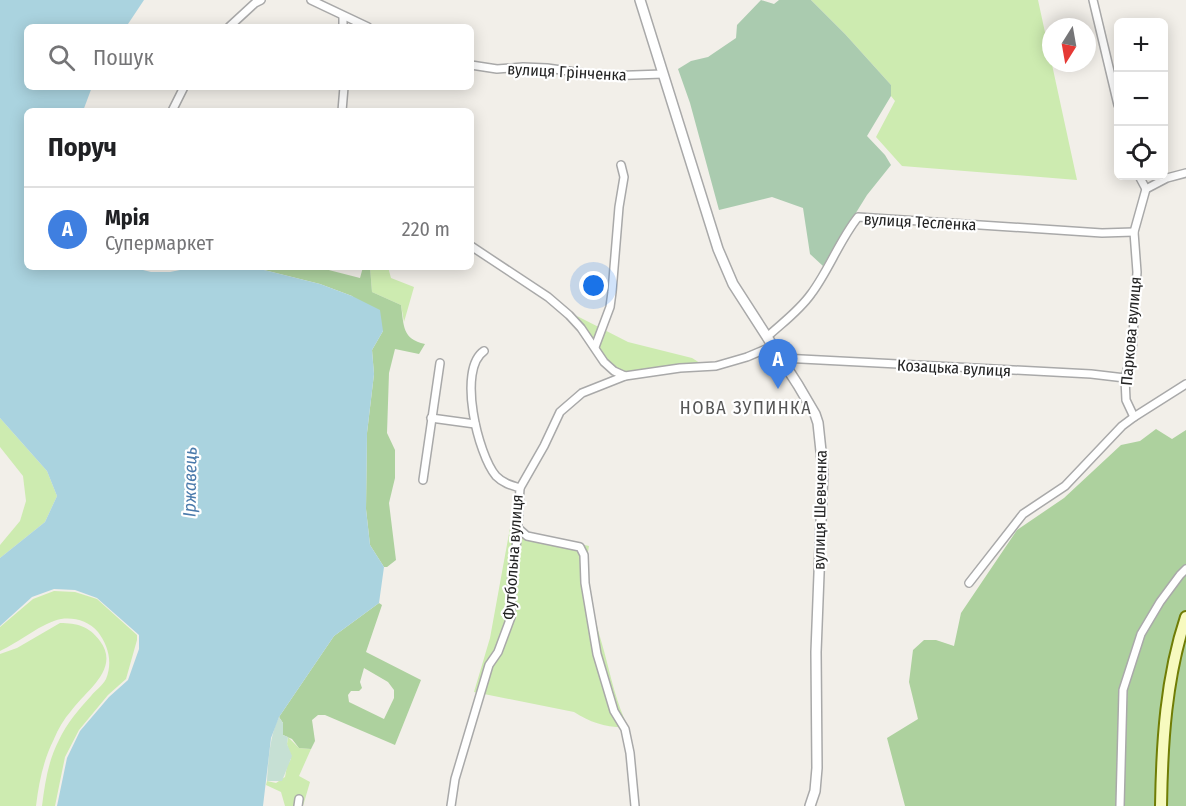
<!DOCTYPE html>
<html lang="uk">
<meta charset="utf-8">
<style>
body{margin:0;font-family:"Fira Sans Condensed",sans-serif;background:#f2f2f2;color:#202124}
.controls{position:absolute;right:18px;top:18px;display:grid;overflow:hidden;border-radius:9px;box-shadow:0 3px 15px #0003}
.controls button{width:54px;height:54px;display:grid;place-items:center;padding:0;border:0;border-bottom:2px solid #e0e0e0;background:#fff;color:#202124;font:30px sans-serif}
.compass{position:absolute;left:1042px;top:18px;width:54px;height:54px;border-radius:50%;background:#fff;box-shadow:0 3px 15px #0003;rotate:191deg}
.you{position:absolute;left:594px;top:286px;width:21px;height:21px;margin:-15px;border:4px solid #fff;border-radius:50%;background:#1a73e8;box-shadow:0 0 0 9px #1a73e833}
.badge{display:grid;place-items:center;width:39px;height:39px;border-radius:50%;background:#d40000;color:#fff;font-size:20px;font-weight:700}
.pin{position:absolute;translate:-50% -50px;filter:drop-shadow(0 2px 3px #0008)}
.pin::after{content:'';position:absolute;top:32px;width:21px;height:18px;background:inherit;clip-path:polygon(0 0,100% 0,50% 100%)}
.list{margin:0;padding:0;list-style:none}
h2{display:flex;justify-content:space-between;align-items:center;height:78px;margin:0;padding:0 24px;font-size:26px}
h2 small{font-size:20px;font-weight:400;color:#757577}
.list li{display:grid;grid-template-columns:39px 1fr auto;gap:18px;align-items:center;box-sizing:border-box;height:84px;padding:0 24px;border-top:2px solid #e0e0e0}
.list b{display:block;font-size:22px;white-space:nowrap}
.list p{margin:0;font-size:20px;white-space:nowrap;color:#757577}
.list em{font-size:20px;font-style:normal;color:#757577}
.icon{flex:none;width:33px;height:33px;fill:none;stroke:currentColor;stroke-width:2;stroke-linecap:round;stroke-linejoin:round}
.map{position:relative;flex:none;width:1186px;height:806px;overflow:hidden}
.search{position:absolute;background:#fff;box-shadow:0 3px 15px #0003;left:24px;top:24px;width:450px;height:66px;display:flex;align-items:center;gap:15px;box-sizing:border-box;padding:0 21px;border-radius:9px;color:#757577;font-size:22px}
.panel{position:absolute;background:#fff;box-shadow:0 3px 15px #0003;left:24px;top:108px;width:450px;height:162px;border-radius:9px}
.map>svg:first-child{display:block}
.grass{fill:#cdebb0}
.forest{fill:#add19e;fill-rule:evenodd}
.wetland{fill:#c6e0d4}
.cemetery{fill:#aacbaf}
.water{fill:#aad3df}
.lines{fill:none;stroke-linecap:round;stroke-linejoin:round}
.minor-casing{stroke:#a9a9a9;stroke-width:10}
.tertiary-casing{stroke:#a9a9a9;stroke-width:12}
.secondary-casing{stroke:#707d05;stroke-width:14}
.minor{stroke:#fff;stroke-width:7}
.tertiary{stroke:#fff;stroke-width:9}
.secondary{stroke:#f7fabf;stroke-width:10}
.labels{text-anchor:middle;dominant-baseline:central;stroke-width:4.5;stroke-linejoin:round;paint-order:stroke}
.street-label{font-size:16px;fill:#222;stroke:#fff}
.neighbourhood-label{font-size:18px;letter-spacing:1.5px;fill:#555;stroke:#fff}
.water-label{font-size:18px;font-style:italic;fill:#4a7aab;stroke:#fff}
</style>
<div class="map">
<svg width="1186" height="806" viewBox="0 0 1186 806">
<rect width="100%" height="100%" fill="#f2efe9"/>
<g class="grass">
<polygon points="811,0 1038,0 1077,180 902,166 876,137 895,101 891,96 891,85 845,34"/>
<polygon points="370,267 388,267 391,278 414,287 404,322 401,305 372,292"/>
<path d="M 577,316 L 628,342 L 692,358 L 700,363 C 684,365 633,376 620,371 C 607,367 584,329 577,316 Z"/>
<polygon points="0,418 47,471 57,496 45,522 0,558 0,545 20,521 26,501 23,476 0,447"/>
<path d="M 510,528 L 589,546 C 582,581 595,618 604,651 C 611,677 616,702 628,727 C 607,728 591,723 574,712 L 474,692 L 490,638 Z"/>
<path d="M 54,591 L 75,592 L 97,599 L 137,635 L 137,640 L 126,679 L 108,695 L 79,730 L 65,757 L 55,806 L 42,806 C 45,783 48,761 59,740 C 67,723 79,709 91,696 C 95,691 103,685 106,679 C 113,662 108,645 98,632 C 89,621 74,617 61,619 C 43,622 18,643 0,651 L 0,627 L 33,599 Z"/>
<path d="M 60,623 C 77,623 89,626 100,641 C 121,669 85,691 71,711 C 64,719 58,729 54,739 C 43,761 39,782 36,806 L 0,806 L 0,654 L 17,648 Z"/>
<polygon points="288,737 299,748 311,749 299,776 310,782 303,806 285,806 281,792 266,785 267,781 276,783 285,777 287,766 291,759 287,744"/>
</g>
<g class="forest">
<path d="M 252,267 L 317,267 L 360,278 L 363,267 L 370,267 L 372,292 L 401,305 C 404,326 402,339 425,344 L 419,354 L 395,349 L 389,373 L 387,433 L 395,450 L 395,478 L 389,503 L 396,560 L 387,567 L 384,567 L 370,545 L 366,509 L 367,433 L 374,374 L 372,350 L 383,331 L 352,296 L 320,284 Z"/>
<polygon points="1156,429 1172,439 1186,430 1186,806 905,806 887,738 918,719 909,682 913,650 924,640 936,640 954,646 961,613 1017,530 1064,498 1121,445 1140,441"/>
<path d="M 379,603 L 382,605 L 366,652 L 421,680 L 395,745 L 325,715 L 318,715 L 312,720 L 315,741 L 311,749 L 299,748 L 292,739 L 283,735 L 283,723 L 279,717 L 334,636 ZM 364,668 L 388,682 L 394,690 L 394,698 L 384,719 L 349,702 L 348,695 L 351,691 L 359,691 L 362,688 L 360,682 Z"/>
</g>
<path class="wetland" d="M 279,717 L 283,723 L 283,735 L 288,737 L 287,744 L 292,756 L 282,781 L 267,781 C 268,762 270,734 279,717 Z"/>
<polygon class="cemetery" points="761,0 774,4 779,0 811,0 845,34 891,85 891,96 867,136 885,155 891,165 867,195 823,266 810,254 803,208 772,197 719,210 690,103 678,69 691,61 708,57 736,38 737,25"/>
<polygon class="water" points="0,0 144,0 126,27 27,27 27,87 92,87 83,111 27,111 27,267 131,267 151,272 170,272 195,267 252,267 320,284 352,296 380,310 383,331 372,350 374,374 367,433 366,509 370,545 384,567 379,603 334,636 279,717 271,738 263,806 57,806 67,758 80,731 109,697 128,680 139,649 139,635 97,598 75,590 54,589 32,597 0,626 0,558 45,522 57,496 47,471 0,418"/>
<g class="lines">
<defs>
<g id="minor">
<polyline points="311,0 368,27"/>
<polyline points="1093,0 1118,105"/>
<polyline points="343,16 343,27"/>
<polyline points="229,27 255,3 261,0"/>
<polyline points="471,65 497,69 523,67 547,68 604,76 663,74"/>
<polyline points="172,111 184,87"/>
<polyline points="342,111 344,87"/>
<polyline points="1139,176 1146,189"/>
<polyline points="1146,189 1167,178 1186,173"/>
<polyline points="471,246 548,297 569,315 581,328 604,362 614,371 625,376 680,368 716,366 747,357 773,346"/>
<path d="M 767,337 C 782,323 799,311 811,294 C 829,270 839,241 858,217 L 1102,233 L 1134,232"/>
<polyline points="595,347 610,307 612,292 619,207 624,177 621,165"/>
<polyline points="782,358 1091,374 1125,378"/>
<polyline points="1134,417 1126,400 1125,378 1132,352 1137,272 1134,232 1146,189"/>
<polyline points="431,418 475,424"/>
<polyline points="423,480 440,363"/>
<polyline points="520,488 544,446 560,412 582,393 625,376"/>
<polyline points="518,528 527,536 580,547 584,555 585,583 597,654 614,711 625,729 630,753 635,806"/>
<polyline points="969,583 1023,514 1065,486 1122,426 1134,417 1186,384"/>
<polyline points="298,806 299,799"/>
<path d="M 451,806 L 455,779 L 489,665 L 498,652 L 511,617 L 512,572 L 517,540 L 520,488 C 510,485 503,483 496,476 C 478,455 457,369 484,351"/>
<polyline points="1120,806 1123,690 1141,634 1160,602 1180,575 1186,569"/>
</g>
<polyline id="tertiary" points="640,0 718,249 733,284 798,385 815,414 818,423 823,470 816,652 817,768 815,791 810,806"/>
<path id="secondary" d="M 1161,806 C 1162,742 1166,677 1186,617"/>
</defs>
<use href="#minor" class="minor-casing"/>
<use href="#tertiary" class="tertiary-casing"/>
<use href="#secondary" class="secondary-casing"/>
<use href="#minor" class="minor"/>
<use href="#tertiary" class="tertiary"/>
<use href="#secondary" class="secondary"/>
</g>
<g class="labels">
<g class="street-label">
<text transform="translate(567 72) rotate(3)">вулиця Грінченка</text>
<text transform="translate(920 222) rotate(3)">вулиця Тесленка</text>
<text transform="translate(1131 331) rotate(-85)">Паркова вулиця</text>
<text transform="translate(954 368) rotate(3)">Козацька вулиця</text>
<text transform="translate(820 510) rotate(-89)">вулиця Шевченка</text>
<text transform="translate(513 557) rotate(-86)">Футбольна вулиця</text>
</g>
<g class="neighbourhood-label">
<text x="746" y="408">НОВА ЗУПИНКА</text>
</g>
<g class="water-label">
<text transform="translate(190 482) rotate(-89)">Іржавець</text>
</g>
</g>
</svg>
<div class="controls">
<button>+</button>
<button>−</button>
<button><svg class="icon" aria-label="locate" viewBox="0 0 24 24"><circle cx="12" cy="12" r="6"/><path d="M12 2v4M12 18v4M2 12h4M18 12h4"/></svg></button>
</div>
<svg class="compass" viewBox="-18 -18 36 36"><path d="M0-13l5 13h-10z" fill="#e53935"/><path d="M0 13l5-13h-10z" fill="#757577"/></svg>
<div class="you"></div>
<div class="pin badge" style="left:778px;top:389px;background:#3f7fe0">A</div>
<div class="search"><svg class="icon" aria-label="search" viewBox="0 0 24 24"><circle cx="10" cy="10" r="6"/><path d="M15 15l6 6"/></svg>Пошук</div>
<section class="panel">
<h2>Поруч<small></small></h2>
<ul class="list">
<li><span class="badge" style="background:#3f7fe0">A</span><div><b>Мрія</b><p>Супермаркет</p></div><em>220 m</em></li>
</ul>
</section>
</div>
